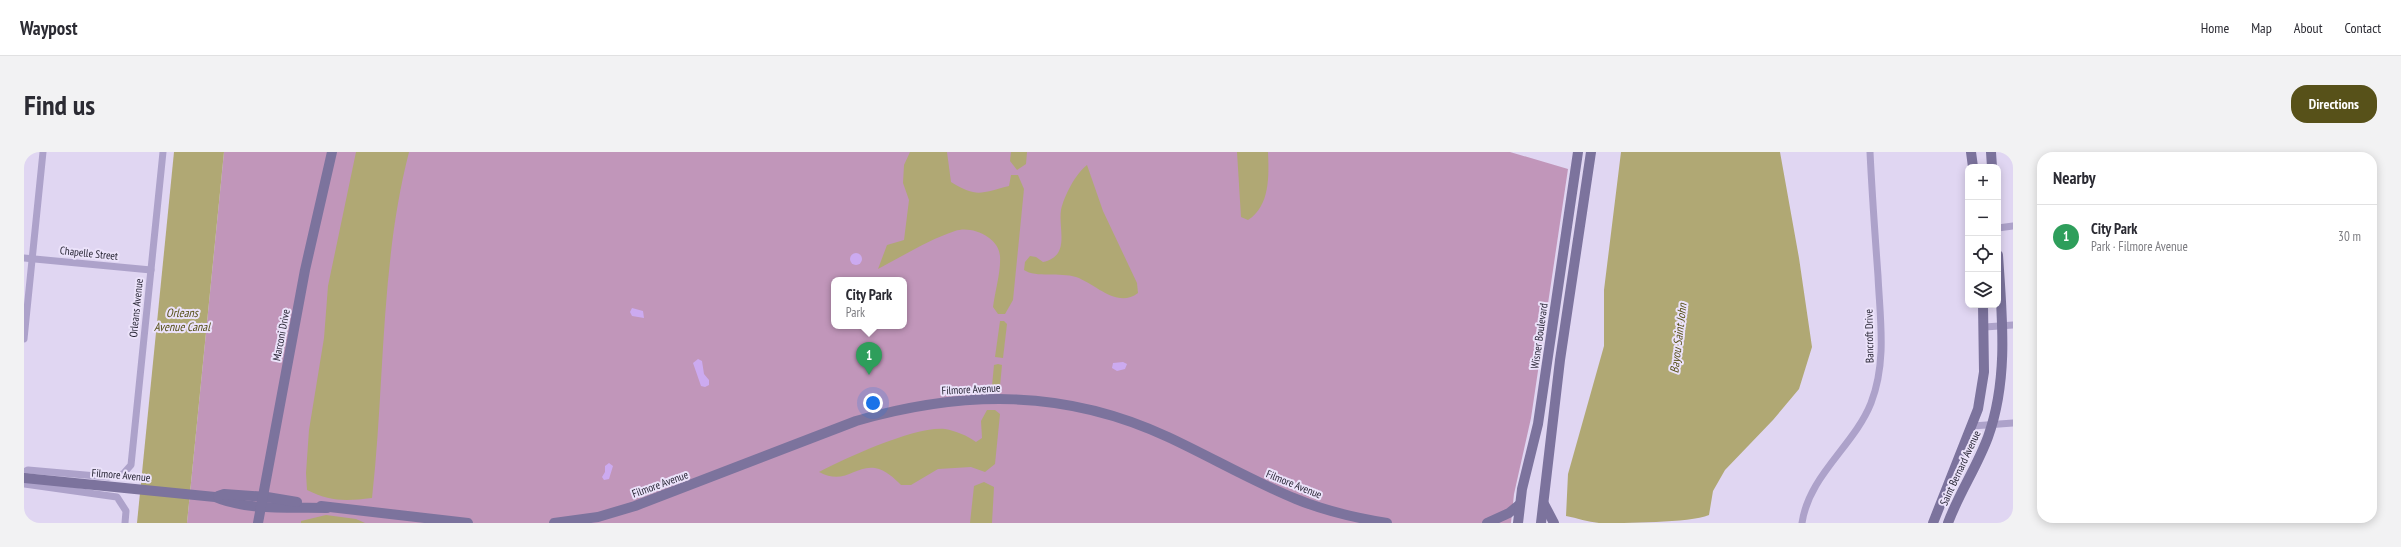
<!DOCTYPE html>
<meta charset="utf-8">
<style>
body{margin:0;font-family:"PT Sans Narrow",sans-serif;background:#f2f2f3;color:#2b2b33}
.controls{position:absolute;right:12px;top:12px;display:grid;overflow:hidden;border-radius:8px;box-shadow:0 2px 10px #0003}
.controls button{width:36px;height:36px;display:grid;place-items:center;padding:0;border:0;border-bottom:1px solid #e1e1e2;background:#fff;color:#2b2b33;font:20px sans-serif}
.you{position:absolute;left:849px;top:251px;width:14px;height:14px;margin:-10px;border:3px solid #fff;border-radius:50%;background:#1a73e8;box-shadow:0 0 0 6px #1a73e833}
.badge{display:grid;place-items:center;width:26px;height:26px;border-radius:50%;background:#575119;color:#fff;font-size:13px;font-weight:700}
.pin{position:absolute;translate:-50% -33px;filter:drop-shadow(0 1px 2px #0008)}
.pin::after{content:'';position:absolute;top:21px;width:14px;height:12px;background:inherit;clip-path:polygon(0 0,100% 0,50% 100%)}
.popup{position:absolute;left:807px;top:125px;width:76px;height:52px;box-sizing:border-box;display:grid;place-content:center;border-radius:8px;background:#fff;filter:drop-shadow(0 1px 3px #0005);font-size:13px;white-space:nowrap;color:#7c7c81}
.popup b{font-size:15px;color:#2b2b33}
.popup::after{content:'';position:absolute;left:50%;top:100%;margin-left:-8px;border:8px solid transparent;border-top-color:#fff}
.list{margin:0;padding:0;list-style:none}
h2{display:flex;justify-content:space-between;align-items:center;height:52px;margin:0;padding:0 16px;font-size:17px}
h2 small{font-size:13px;font-weight:400;color:#7c7c81}
.list li{display:grid;grid-template-columns:26px 1fr auto;gap:12px;align-items:center;box-sizing:border-box;height:64px;padding:0 16px;border-top:1px solid #e1e1e2}
.list b{display:block;font-size:15px;white-space:nowrap}
.list p{margin:0;font-size:13px;white-space:nowrap;color:#7c7c81}
.list em{font-size:13px;font-style:normal;color:#7c7c81}
.icon{flex:none;width:22px;height:22px;fill:none;stroke:currentColor;stroke-width:2;stroke-linecap:round;stroke-linejoin:round}
.map{position:relative;flex:none;width:1989px;height:371px;overflow:hidden;border-radius:16px}
header{display:flex;align-items:center;gap:24px;box-sizing:border-box;height:56px;padding:0 20px;background:#fff;border-bottom:1px solid #e1e1e2}
header strong{font-size:19px}
nav{display:flex;gap:22px;margin-inline-start:auto;font-size:14px}
.intro{display:flex;align-items:center;justify-content:space-between;box-sizing:border-box;height:96px;padding:0 24px}
h1{margin:0;font-size:28px}
.button{padding:10px 18px;border-radius:16px;background:#575119;color:#fff;font-size:14px;font-weight:700}
main{display:flex;gap:24px;padding:0 24px}
aside{flex:1;background:#fff;border-radius:16px;box-shadow:0 2px 10px #0003}
.map>svg:first-child{display:block}
.green{fill:#c196ba;fill-rule:evenodd}
.sand{fill:#ccaaf0}
.water{fill:#b0a874}
.lines{fill:none;stroke-linecap:round;stroke-linejoin:round}
.street{stroke:#ada2ca;stroke-width:7}
.secondary{stroke:#7c739d;stroke-width:10}
.labels{text-anchor:middle;dominant-baseline:central;stroke-width:4;stroke-linejoin:round;paint-order:stroke}
.street-label{font-size:11px;fill:#272534;stroke:#ebe2fa}
.water-label{font-size:12px;font-style:italic;fill:#575119;stroke:#ebe2fa}
</style>
<header>
<strong>Waypost</strong>
<nav><a>Home</a><a>Map</a><a>About</a><a>Contact</a></nav>
</header>
<div class="intro"><h1>Find us</h1><a class="button">Directions</a></div>
<main>
<div class="map">
<svg width="1989" height="371" viewBox="0 0 1989 371">
<rect width="100%" height="100%" fill="#e0d6f2"/>
<path class="green" d="M 200,0 L 1486,0 L 1544,17 L 1507,266 L 1490,342 L 1487,371 L 163,371 ZM 810,128 L 880,128 L 880,174 L 810,174 Z"/>
<g class="sand">
<circle cx="832" cy="107" r="6"/>
<polygon points="608,156 619,159 620,166 608,164 606,160"/>
<polygon points="674,207 678,209 680,222 685,228 685,233 681,235 677,234 669,211"/>
<polygon points="1099,210 1103,212 1101,217 1093,219 1088,216 1089,211"/>
<polygon points="585,311 589,314 585,327 580,328 578,325 581,320 581,314"/>
</g>
<g class="water">
<polygon points="150,0 200,0 163,371 113,371"/>
<path d="M 332,0 L 385,0 C 356,113 361,231 348,346 C 322,349 307,350 283,338 L 282,321 L 285,278 L 300,186 L 304,134 Z"/>
<path d="M 886,0 L 923,0 L 927,30 C 953,46 957,41 985,34 L 987,23 L 994,23 L 1000,37 L 989,148 L 981,162 L 974,162 L 969,155 C 971,139 977,120 976,104 C 975,85 947,73 931,79 C 904,88 879,104 854,117 L 863,93 L 880,88 L 885,48 L 879,31 L 880,13 Z"/>
<polygon points="987,0 1003,0 1002,12 993,18 986,9"/>
<path d="M 1213,0 L 1244,0 C 1245,24 1246,54 1224,68 L 1217,65 Z"/>
<path d="M 1597,0 L 1756,0 L 1775,106 L 1788,195 L 1775,237 L 1749,268 L 1701,318 L 1689,339 L 1685,363 C 1665,371 1600,371 1575,371 C 1564,370 1553,366 1542,364 L 1544,322 L 1580,194 L 1580,138 Z"/>
<path d="M 1063,13 L 1079,59 L 1113,131 L 1114,141 C 1093,157 1072,132 1052,125 C 1036,120 1012,126 1000,118 L 1001,110 L 1006,104 L 1012,105 L 1019,110 C 1047,104 1034,77 1037,58 C 1040,44 1052,21 1063,13 Z"/>
<polygon points="976,169 980,169 983,172 979,206 971,205"/>
<polygon points="974,212 978,213 976,234 968,234 970,213"/>
<path d="M 963,258 L 971,258 L 976,262 L 971,312 L 961,320 L 947,315 L 914,317 L 887,333 L 877,333 C 870,326 862,318 851,316 C 830,313 821,334 795,320 C 822,306 891,274 921,277 C 932,279 942,283 952,290 L 958,286 L 957,269 Z"/>
<polygon points="960,330 970,335 968,371 946,371 950,334"/>
<polygon points="302,363 332,367 341,371 277,371 277,369"/>
</g>
<g class="lines">
<g class="street">
<polyline points="1974,76 1989,74"/>
<polyline points="0,106 127,118"/>
<polyline points="1961,175 1989,173"/>
<polyline points="0,187 19,0"/>
<polyline points="1949,274 1989,271"/>
<polyline points="0,320 4,318 84,325 99,322 107,313 139,0"/>
<polyline points="0,332 93,345 102,359 101,371"/>
<path d="M 1778,371 C 1785,323 1830,294 1847,251 C 1863,210 1856,167 1854,124 C 1851,83 1848,41 1846,0"/>
</g>
<g class="secondary">
<polyline points="1947,0 1949,15"/>
<polyline points="1967,0 1968,15"/>
<path d="M 0,326 L 191,345 C 223,359 269,355 303,356"/>
<polyline points="194,344 200,342 243,345 273,350"/>
<polyline points="1520,352 1530,371"/>
<polyline points="297,354 444,371"/>
<polyline points="234,371 281,118 308,0"/>
<path d="M 530,371 L 574,365 L 611,354 L 832,269 C 940,238 1041,237 1144,285 C 1187,305 1228,329 1272,347 C 1301,359 1332,366 1363,371"/>
<polyline points="1463,371 1485,361 1496,352"/>
<polyline points="1494,371 1498,337 1514,272 1554,0"/>
<polyline points="1517,371 1536,208 1567,0"/>
<polyline points="1909,371 1954,257 1960,220 1959,153"/>
<path d="M 1924,371 C 1935,341 1953,315 1964,285 C 1985,226 1978,164 1974,103"/>
</g>
</g>
<g class="labels">
<g class="street-label">
<text transform="translate(65 101) rotate(6)">Chapelle Street</text>
<text transform="translate(112 156) rotate(-84)">Orleans Avenue</text>
<text transform="translate(257 183) rotate(-79)">Marconi Drive</text>
<text transform="translate(1515 184) rotate(-82)">Wisner Boulevard</text>
<text transform="translate(1845 184) rotate(-91)">Bancroft Drive</text>
<text transform="translate(947 237) rotate(-3)">Filmore Avenue</text>
<text transform="translate(1936 316) rotate(-65)">Saint Bernard Avenue</text>
<text transform="translate(97 323) rotate(5)">Filmore Avenue</text>
<text transform="translate(636 332) rotate(-20)">Filmore Avenue</text>
<text transform="translate(1270 332) rotate(22)">Filmore Avenue</text>
</g>
<g class="water-label">
<text x="158" y="160">Orleans<tspan x="158" dy="14">Avenue Canal</tspan></text>
<text transform="translate(1654 186) rotate(-83)">Bayou Saint John</text>
</g>
</g>
</svg>
<div class="controls">
<button>+</button>
<button>−</button>
<button><svg class="icon" aria-label="locate" viewBox="0 0 24 24"><circle cx="12" cy="12" r="6"/><path d="M12 2v4M12 18v4M2 12h4M18 12h4"/></svg></button>
<button><svg class="icon" aria-label="layers" viewBox="0 0 24 24"><path d="M12 4l9 5-9 5-9-5zM3 14l9 5 9-5"/></svg></button>
</div>
<div class="you"></div>
<div class="pin badge" style="left:845px;top:223px;background:#2e9e5b">1</div>
<div class="popup"><b>City Park</b>Park</div>
</div>
<aside>
<h2>Nearby<small></small></h2>
<ul class="list">
<li><span class="badge" style="background:#2e9e5b">1</span><div><b>City Park</b><p>Park · Filmore Avenue</p></div><em>30 m</em></li>
</ul>
</aside>
</main>
